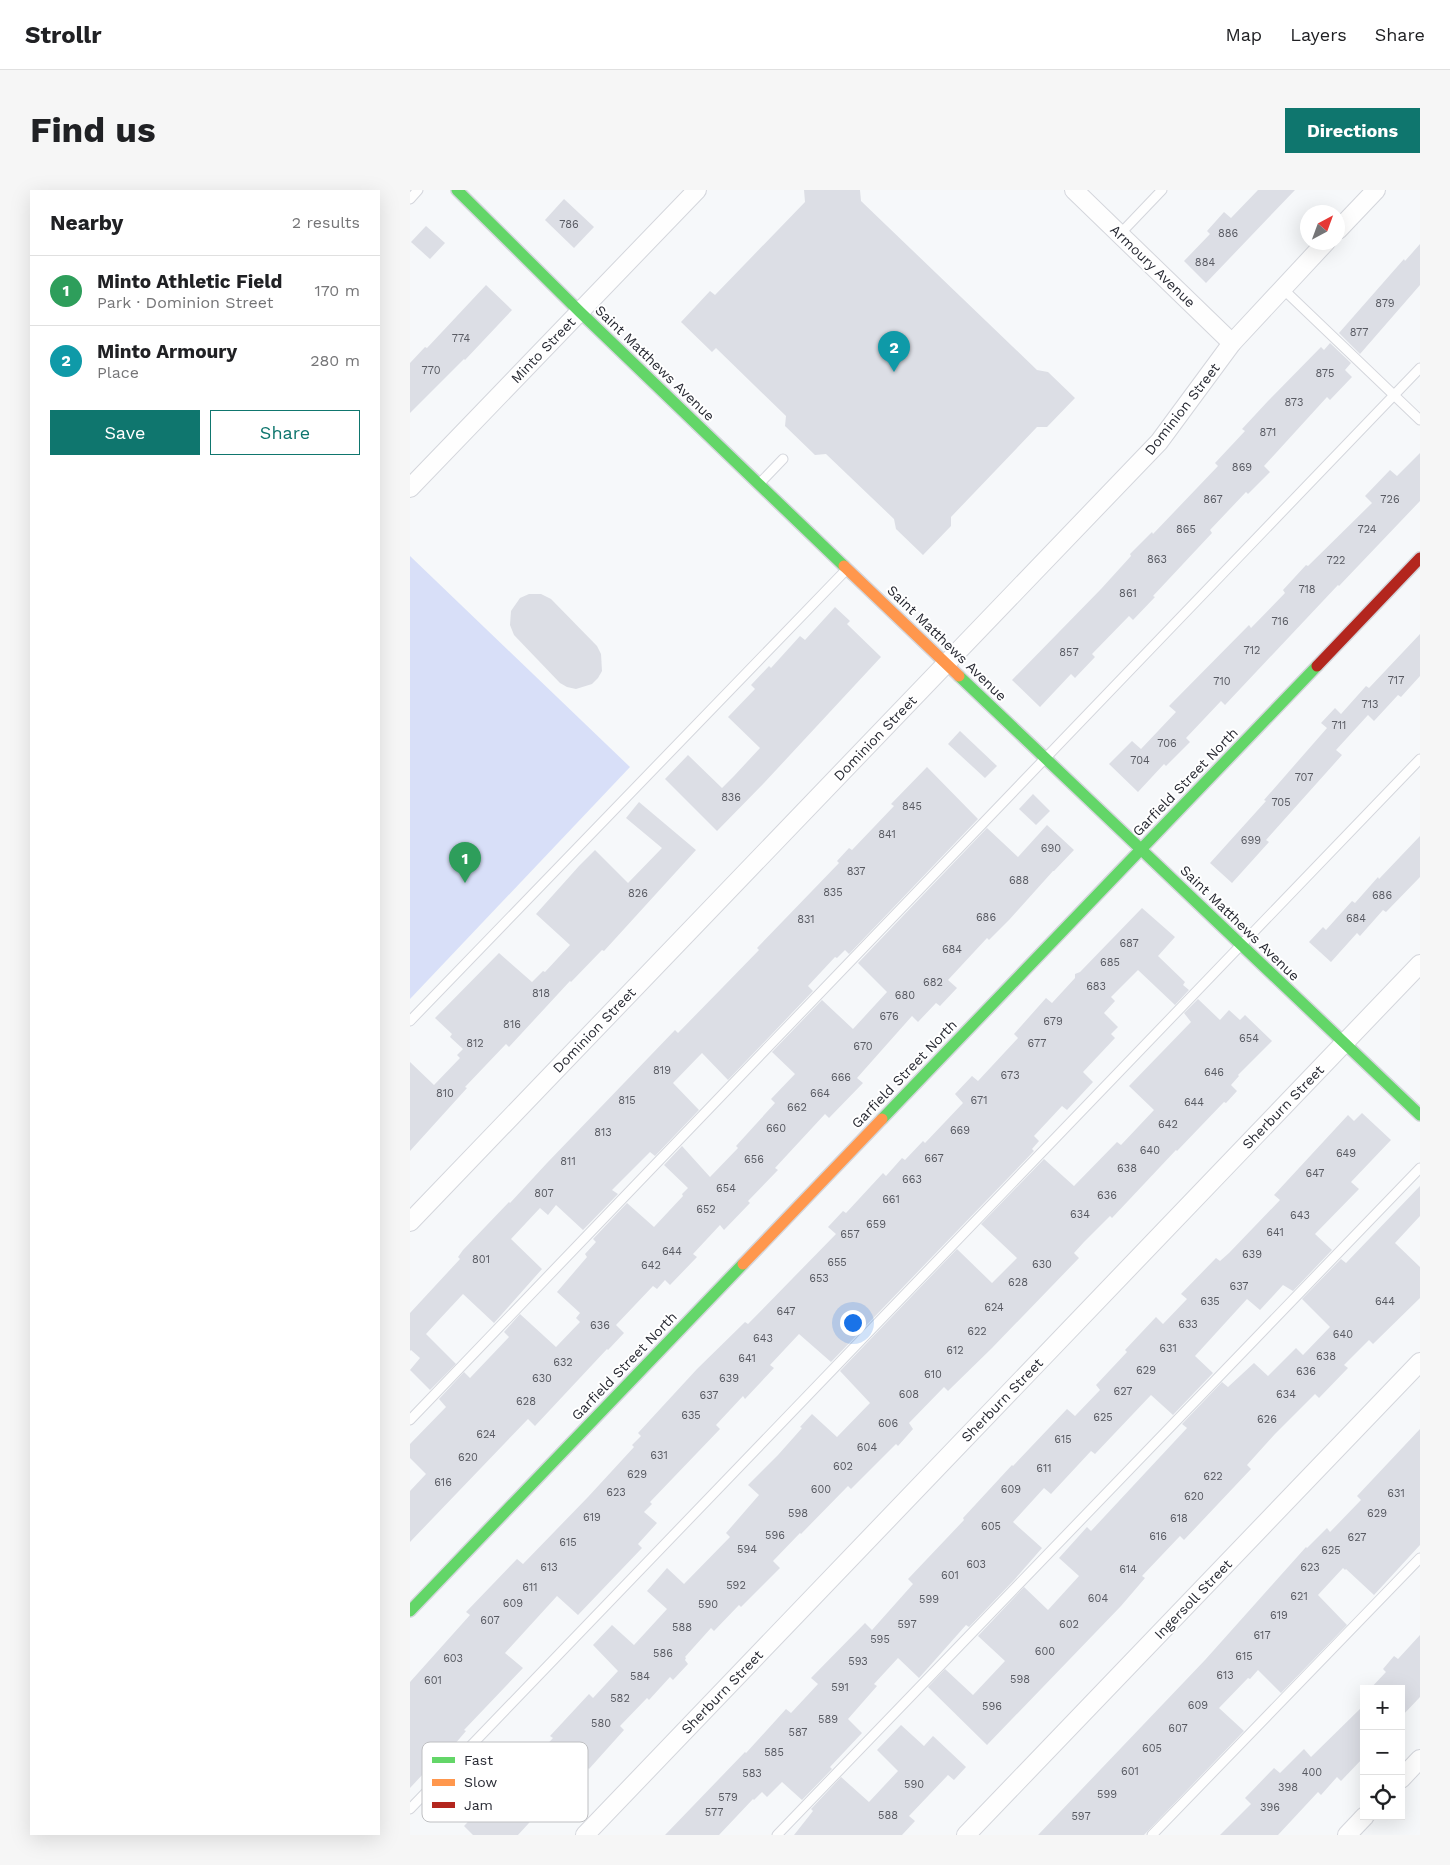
<!DOCTYPE html>
<meta charset="utf-8">
<style>
body{margin:0;font-family:"Work Sans",sans-serif;background:#f6f6f6;color:#202124}
.controls{position:absolute;right:15px;bottom:15px;display:grid;overflow:hidden;border-radius:0px;box-shadow:0 5px 20px #0002}
.controls button{width:45px;height:45px;display:grid;place-items:center;padding:0;border:0;border-bottom:1px solid #e0e0e0;background:#fff;color:#202124;font:25px sans-serif}
.compass{position:absolute;left:890px;top:15px;width:45px;height:45px;border-radius:50%;background:#fff;box-shadow:0 5px 20px #0002;rotate:41deg}
.you{position:absolute;left:442px;top:1132px;width:18px;height:18px;margin:-12px;border:4px solid #fff;border-radius:50%;background:#1a73e8;box-shadow:0 0 0 8px #1a73e833}
.badge{display:grid;place-items:center;width:32px;height:32px;border-radius:50%;background:#0f766e;color:#fff;font-size:16px;font-weight:700}
.pin{position:absolute;translate:-50% -41px;filter:drop-shadow(0 1px 2px #0008)}
.pin::after{content:'';position:absolute;top:26px;width:18px;height:15px;background:inherit;clip-path:polygon(0 0,100% 0,50% 100%)}
.list{margin:0;padding:0;list-style:none}
h2{display:flex;justify-content:space-between;align-items:center;height:65px;margin:0;padding:0 20px;font-size:21px}
h2 small{font-size:16px;font-weight:400;color:#757577}
.list li{display:grid;grid-template-columns:32px 1fr auto;gap:15px;align-items:center;box-sizing:border-box;height:70px;padding:0 20px;border-top:1px solid #e0e0e0}
.list b{display:block;font-size:19px;white-space:nowrap}
.list p{margin:0;font-size:16px;white-space:nowrap;color:#757577}
.list em{font-size:16px;font-style:normal;color:#757577}
.actions{display:flex;gap:10px;padding:15px 20px}
.actions a{flex:1;padding:11px 0;border:1px solid #0f766e;border-radius:0px;text-align:center;font-size:18px;color:#0f766e}
.actions .main{background:#0f766e;color:#fff}
.icon{flex:none;width:28px;height:28px;fill:none;stroke:currentColor;stroke-width:2;stroke-linecap:round;stroke-linejoin:round}
.map{position:relative;flex:none;width:1010px;height:1645px;overflow:hidden;border-radius:0px}
header{display:flex;align-items:center;gap:30px;box-sizing:border-box;height:70px;padding:0 25px;background:#fff;border-bottom:1px solid #e0e0e0}
header strong{font-size:24px}
nav{display:flex;gap:28px;margin-inline-start:auto;font-size:18px}
.intro{display:flex;align-items:center;justify-content:space-between;box-sizing:border-box;height:120px;padding:0 30px}
h1{margin:0;font-size:35px}
.button{padding:12px 22px;border-radius:0px;background:#0f766e;color:#fff;font-size:18px;font-weight:700}
main{display:flex;gap:30px;padding:0 30px}
aside{flex:1;background:#fff;border-radius:0px;box-shadow:0 5px 20px #0002}
.map>svg:first-child{display:block}
.green{fill:#d8dff8}
.building{fill:#dcdee5}
.lines{fill:none;stroke-linecap:round;stroke-linejoin:round}
.lane-casing{stroke:#d4d6dc;stroke-width:11}
.street-casing{stroke:#d4d6dc;stroke-width:20}
.fast-casing{stroke:#d4d6dc;stroke-width:14}
.slow-casing{stroke:#d4d6dc;stroke-width:14}
.jam-casing{stroke:#d4d6dc;stroke-width:14}
.lane{stroke:#fefefe;stroke-width:9}
.street{stroke:#fefefe;stroke-width:18}
.fast{stroke:#63d668;stroke-width:11}
.slow{stroke:#ff974d;stroke-width:11}
.jam{stroke:#b3261e;stroke-width:11}
.labels{text-anchor:middle;dominant-baseline:central;stroke-width:4;stroke-linejoin:round;paint-order:stroke}
.number-label{font-size:11px;fill:#585a62}
.street-label{font-size:14px;fill:#282a33;stroke:#fff}
.key{fill:#fff;stroke:#bebfc2;stroke-width:1}
.key-label{font-size:14px;fill:#282a33}
</style>
<header>
<strong>Strollr</strong>
<nav><a>Map</a><a>Layers</a><a>Share</a></nav>
</header>
<div class="intro"><h1>Find us</h1><a class="button">Directions</a></div>
<main>
<aside>
<h2>Nearby<small>2 results</small></h2>
<ul class="list">
<li><span class="badge" style="background:#2e9e5b">1</span><div><b>Minto Athletic Field</b><p>Park · Dominion Street</p></div><em>170 m</em></li>
<li><span class="badge" style="background:#0f9aa8">2</span><div><b>Minto Armoury</b><p>Place</p></div><em>280 m</em></li>
</ul>
<div class="actions"><a class="main">Save</a><a>Share</a></div>
</aside>
<div class="map">
<svg width="1010" height="1645" viewBox="0 0 1010 1645">
<rect width="100%" height="100%" fill="#f6f8fa"/>
<polygon class="green" points="0,366 220,577 0,809"/>
<g class="building">
<polygon points="394,0 450,0 451,11 627,180 638,182 665,208 637,237 627,237 541,327 541,336 513,365 486,339 484,329 416,264 405,265 375,236 376,226 306,158 302,162 271,132 300,101 305,105 395,12"/>
<polygon points="848,0 885,0 796,93 774,71 800,44 797,41 814,22 821,28"/>
<polygon points="154,9 184,37 164,58 135,30"/>
<polygon points="16,36 35,53 20,69 1,52"/>
<polygon points="1010,54 1010,95 950,164 929,143 994,69 995,71"/>
<polygon points="76,95 102,120 55,170 54,169 0,223 0,173 15,157 17,158"/>
<polygon points="920,153 941,173 935,180 942,187 920,210 917,207 854,276 860,282 838,304 836,302 800,340 802,343 743,406 745,407 723,430 719,426 682,464 685,467 665,488 661,484 630,517 602,490 691,399 721,366 720,364 742,342 743,344 808,276 805,273 835,241 832,239 858,211 911,157 914,160"/>
<polygon points="1010,263 1010,311 929,396 928,395 815,515 811,511 776,548 780,552 756,576 754,574 728,602 699,574 722,551 731,559 766,522 759,516 839,435 841,438 875,403 873,400 896,375 898,376 962,313 955,306 980,280 987,286"/>
<polygon points="119,404 131,404 141,409 187,456 191,464 192,481 188,488 182,494 166,499 157,497 150,493 104,445 100,435 101,421 110,408"/>
<polygon points="425,417 440,431 437,434 471,467 354,593 307,641 255,589 278,565 312,598 324,586 350,558 318,527 345,499 341,495 359,476 361,478 390,446 395,450"/>
<polygon points="1010,444 1010,486 991,507 988,505 964,531 958,525 926,560 932,565 856,650 859,652 822,693 800,673 856,611 854,610 917,538 911,533 925,518 931,524 956,496 959,498"/>
<polygon points="550,541 587,576 575,588 538,554"/>
<polygon points="517,577 568,629 439,764 435,760 427,768 425,767 398,796 403,801 318,890 292,863 263,893 289,920 245,966 240,962 202,1000 208,1004 173,1040 146,1015 138,1025 130,1018 101,1049 132,1079 84,1133 53,1104 26,1133 16,1144 46,1174 20,1200 0,1180 10,1168 1,1160 0,1161 0,1123 50,1069 48,1067 53,1060 99,1012 100,1013 137,973 265,840 268,843 312,798 349,760 347,758 429,673 427,671 439,658 442,660 484,616 481,614"/>
<polygon points="623,604 640,621 626,635 609,619"/>
<polygon points="229,612 286,660 194,761 192,760 161,792 160,791 99,857 96,854 55,897 57,898 0,961 0,872 24,895 50,868 47,865 53,859 40,847 42,844 25,828 89,763 122,792 133,781 135,782 160,755 126,724 169,676 185,660 218,693 252,658 216,628"/>
<polygon points="637,635 664,660 644,681 643,681 599,730 579,750 577,748 538,790 547,798 530,816 526,813 508,832 502,826 447,888 453,893 419,928 415,924 365,978 368,980 338,1011 340,1013 314,1040 310,1035 283,1064 287,1067 260,1095 255,1090 247,1099 243,1096 206,1135 214,1143 198,1160 197,1159 125,1236 118,1229 0,1352 0,1301 16,1284 0,1268 0,1254 36,1217 29,1209 54,1182 60,1188 99,1147 94,1142 110,1124 146,1157 170,1132 166,1128 170,1123 147,1102 177,1067 175,1064 186,1052 183,1049 217,1013 244,1037 273,1006 272,1004 278,998 254,975 272,956 300,987 328,958 326,956 365,913 361,909 385,884 362,862 412,810 443,839 477,802 448,773 577,638 608,667"/>
<polygon points="1010,646 1010,687 976,722 973,720 950,746 947,743 921,772 899,752 913,737 916,740 942,711 945,713 968,687 969,689"/>
<polygon points="732,718 765,747 748,766 775,792 773,795 779,800 765,815 728,780 701,807 705,811 694,823 708,837 701,844 705,848 673,882 683,892 657,920 652,916 624,946 629,951 622,959 624,961 421,1172 389,1144 360,1175 364,1178 335,1209 333,1206 306,1235 310,1239 240,1312 242,1314 234,1322 247,1333 228,1354 232,1358 168,1425 147,1406 95,1463 113,1478 54,1540 56,1541 44,1555 42,1553 0,1598 0,1492 60,1425 56,1422 107,1369 113,1374 178,1307 224,1257 222,1255 231,1246 228,1243 287,1179 335,1132 338,1134 426,1044 418,1037 433,1021 436,1023 473,983 476,986 492,968 495,970 513,951 515,953 553,913 545,904 562,886 568,891 608,848 604,844 636,808 642,813 665,788 665,784 670,782"/>
<polygon points="788,809 810,830 819,820 830,830 835,825 862,851 828,885 829,886 821,895 827,901 816,913 814,912 767,961 766,960 702,1028 700,1026 674,1052 664,1063 669,1068 582,1158 538,1201 534,1197 499,1233 503,1239 488,1256 486,1254 441,1299 438,1296 436,1298 391,1344 390,1343 363,1371 370,1378 331,1417 329,1415 304,1441 301,1438 275,1467 276,1468 275,1470 278,1474 263,1490 260,1487 239,1510 237,1508 210,1536 214,1540 179,1579 174,1574 172,1575 108,1645 63,1645 54,1636 77,1612 76,1611 109,1579 111,1582 143,1548 140,1546 179,1504 183,1508 208,1481 183,1455 202,1435 224,1455 257,1419 237,1401 257,1378 274,1394 320,1347 316,1343 349,1305 338,1295 368,1265 392,1238 390,1237 402,1224 427,1247 460,1213 430,1181 547,1059 582,1093 607,1068 571,1034 634,969 664,996 707,952 711,955 744,920 719,896 781,832 774,823"/>
<polygon points="952,923 981,950 941,992 949,999 905,1044 922,1060 883,1101 873,1095 850,1120 837,1109 785,1166 803,1183 763,1225 741,1205 685,1264 681,1261 641,1304 634,1298 603,1332 632,1358 605,1389 559,1437 556,1435 509,1488 488,1468 464,1494 467,1496 438,1529 452,1543 420,1577 422,1579 392,1610 372,1592 357,1607 352,1602 344,1610 343,1609 309,1645 255,1645 335,1562 336,1563 376,1519 381,1523 408,1494 401,1488 455,1433 462,1440 503,1394 498,1389 554,1330 553,1328 602,1275 603,1276 657,1219 665,1226 690,1200 686,1195 717,1162 715,1160 746,1127 753,1134 777,1109 771,1104 806,1068 810,1071 819,1063 870,1010 864,1005 938,925 944,931"/>
<polygon points="1010,996 1010,1026 985,1053 1010,1077 1010,1108 963,1154 959,1150 934,1175 938,1178 909,1208 905,1204 865,1244 837,1275 841,1279 774,1350 770,1346 732,1386 735,1388 711,1416 577,1555 518,1497 535,1479 563,1505 595,1471 568,1446 614,1397 638,1420 669,1386 649,1368 677,1337 681,1341 777,1238 772,1234 812,1192 818,1197 844,1173 858,1186 886,1158 893,1165 920,1137 892,1109 931,1069 936,1073"/>
<polygon points="1010,1239 1010,1355 964,1405 936,1379 935,1380 933,1378 908,1405 937,1435 871,1503 848,1480 840,1489 838,1488 809,1518 834,1541 734,1645 628,1645 795,1470 896,1357 897,1358 917,1338 920,1342 951,1310 947,1306"/>
<polygon points="1010,1445 1010,1507 991,1527 991,1499 960,1499 976,1482 973,1479 984,1466 988,1469"/>
<polygon points="954,1515 954,1567 931,1591 927,1587 911,1605 908,1602 868,1645 810,1645 841,1614 835,1608 864,1578 870,1583 894,1559 901,1567"/>
<polygon points="491,1535 514,1556 523,1546 556,1577 544,1590 538,1585 499,1626 505,1631 492,1645 384,1645 403,1621 401,1619 431,1587 459,1612 488,1581 467,1560"/>
</g>
<g class="lines">
<defs>
<g id="lane">
<polyline points="0,9 8,0"/>
<polyline points="710,44 752,0"/>
<polyline points="872,98 1010,230"/>
<polyline points="350,293 373,269"/>
<polyline points="0,831 436,380"/>
<polyline points="0,1230 1010,178"/>
<polyline points="0,1619 1010,569"/>
<polyline points="367,1645 1010,978"/>
<polyline points="742,1645 1010,1368"/>
</g>
<g id="street">
<polyline points="664,0 822,153"/>
<polyline points="928,40 966,0"/>
<polyline points="0,298 287,0"/>
<polyline points="0,1032 749,252 822,153 916,52"/>
<polyline points="991,1589 1010,1569"/>
<polyline points="175,1645 1010,774"/>
<polyline points="556,1645 1010,1172"/>
<polyline points="937,1645 955,1626"/>
</g>
<g id="fast">
<polyline points="47,0 170,122 434,376"/>
<polyline points="549,486 1010,925"/>
<polyline points="472,929 907,476"/>
<polyline points="0,1421 333,1074"/>
</g>
<g id="slow">
<polyline points="434,376 549,486"/>
<polyline points="333,1074 472,929"/>
</g>
<polyline id="jam" points="907,476 1010,368"/>
</defs>
<use href="#lane" class="lane-casing"/>
<use href="#street" class="street-casing"/>
<use href="#fast" class="fast-casing"/>
<use href="#slow" class="slow-casing"/>
<use href="#jam" class="jam-casing"/>
<use href="#lane" class="lane"/>
<use href="#street" class="street"/>
<use href="#fast" class="fast"/>
<use href="#slow" class="slow"/>
<use href="#jam" class="jam"/>
</g>
<g class="labels">
<g class="number-label">
<text x="159" y="34">786</text>
<text x="818" y="43">886</text>
<text x="795" y="72">884</text>
<text x="975" y="113">879</text>
<text x="949" y="142">877</text>
<text x="51" y="148">774</text>
<text x="21" y="180">770</text>
<text x="915" y="183">875</text>
<text x="884" y="212">873</text>
<text x="858" y="242">871</text>
<text x="832" y="277">869</text>
<text x="803" y="309">867</text>
<text x="980" y="309">726</text>
<text x="776" y="339">865</text>
<text x="957" y="339">724</text>
<text x="747" y="369">863</text>
<text x="926" y="370">722</text>
<text x="897" y="399">718</text>
<text x="718" y="403">861</text>
<text x="870" y="431">716</text>
<text x="842" y="460">712</text>
<text x="659" y="462">857</text>
<text x="986" y="490">717</text>
<text x="812" y="491">710</text>
<text x="960" y="514">713</text>
<text x="929" y="535">711</text>
<text x="757" y="553">706</text>
<text x="730" y="570">704</text>
<text x="894" y="587">707</text>
<text x="321" y="607">836</text>
<text x="871" y="612">705</text>
<text x="502" y="616">845</text>
<text x="477" y="644">841</text>
<text x="841" y="650">699</text>
<text x="641" y="658">690</text>
<text x="446" y="681">837</text>
<text x="609" y="690">688</text>
<text x="423" y="702">835</text>
<text x="228" y="703">826</text>
<text x="972" y="705">686</text>
<text x="576" y="727">686</text>
<text x="946" y="728">684</text>
<text x="396" y="729">831</text>
<text x="719" y="753">687</text>
<text x="542" y="759">684</text>
<text x="700" y="772">685</text>
<text x="523" y="792">682</text>
<text x="686" y="796">683</text>
<text x="131" y="803">818</text>
<text x="495" y="805">680</text>
<text x="479" y="826">676</text>
<text x="643" y="831">679</text>
<text x="102" y="834">816</text>
<text x="839" y="848">654</text>
<text x="65" y="853">812</text>
<text x="627" y="853">677</text>
<text x="453" y="856">670</text>
<text x="252" y="880">819</text>
<text x="804" y="882">646</text>
<text x="600" y="885">673</text>
<text x="431" y="887">666</text>
<text x="35" y="903">810</text>
<text x="410" y="903">664</text>
<text x="217" y="910">815</text>
<text x="569" y="910">671</text>
<text x="784" y="912">644</text>
<text x="387" y="917">662</text>
<text x="758" y="934">642</text>
<text x="366" y="938">660</text>
<text x="550" y="940">669</text>
<text x="193" y="942">813</text>
<text x="740" y="960">640</text>
<text x="936" y="963">649</text>
<text x="524" y="968">667</text>
<text x="344" y="969">656</text>
<text x="158" y="971">811</text>
<text x="717" y="978">638</text>
<text x="905" y="983">647</text>
<text x="502" y="989">663</text>
<text x="316" y="998">654</text>
<text x="134" y="1003">807</text>
<text x="697" y="1005">636</text>
<text x="481" y="1009">661</text>
<text x="296" y="1019">652</text>
<text x="670" y="1024">634</text>
<text x="890" y="1025">643</text>
<text x="466" y="1034">659</text>
<text x="865" y="1042">641</text>
<text x="440" y="1044">657</text>
<text x="262" y="1061">644</text>
<text x="842" y="1064">639</text>
<text x="71" y="1069">801</text>
<text x="427" y="1072">655</text>
<text x="632" y="1074">630</text>
<text x="241" y="1075">642</text>
<text x="409" y="1088">653</text>
<text x="608" y="1092">628</text>
<text x="829" y="1096">637</text>
<text x="800" y="1111">635</text>
<text x="975" y="1111">644</text>
<text x="584" y="1117">624</text>
<text x="376" y="1121">647</text>
<text x="778" y="1134">633</text>
<text x="190" y="1135">636</text>
<text x="567" y="1141">622</text>
<text x="933" y="1144">640</text>
<text x="353" y="1148">643</text>
<text x="758" y="1158">631</text>
<text x="545" y="1160">612</text>
<text x="916" y="1166">638</text>
<text x="337" y="1168">641</text>
<text x="153" y="1172">632</text>
<text x="736" y="1180">629</text>
<text x="896" y="1181">636</text>
<text x="523" y="1184">610</text>
<text x="132" y="1188">630</text>
<text x="319" y="1188">639</text>
<text x="713" y="1201">627</text>
<text x="499" y="1204">608</text>
<text x="876" y="1204">634</text>
<text x="299" y="1205">637</text>
<text x="116" y="1211">628</text>
<text x="281" y="1225">635</text>
<text x="693" y="1227">625</text>
<text x="857" y="1229">626</text>
<text x="478" y="1233">606</text>
<text x="76" y="1244">624</text>
<text x="653" y="1249">615</text>
<text x="457" y="1257">604</text>
<text x="249" y="1265">631</text>
<text x="58" y="1267">620</text>
<text x="433" y="1276">602</text>
<text x="634" y="1278">611</text>
<text x="227" y="1284">629</text>
<text x="803" y="1286">622</text>
<text x="33" y="1292">616</text>
<text x="411" y="1299">600</text>
<text x="601" y="1299">609</text>
<text x="206" y="1302">623</text>
<text x="986" y="1303">631</text>
<text x="784" y="1306">620</text>
<text x="388" y="1323">598</text>
<text x="967" y="1323">629</text>
<text x="182" y="1327">619</text>
<text x="769" y="1328">618</text>
<text x="581" y="1336">605</text>
<text x="365" y="1345">596</text>
<text x="748" y="1346">616</text>
<text x="947" y="1347">627</text>
<text x="158" y="1352">615</text>
<text x="337" y="1359">594</text>
<text x="921" y="1360">625</text>
<text x="566" y="1374">603</text>
<text x="139" y="1377">613</text>
<text x="900" y="1377">623</text>
<text x="718" y="1379">614</text>
<text x="540" y="1385">601</text>
<text x="326" y="1395">592</text>
<text x="120" y="1397">611</text>
<text x="889" y="1406">621</text>
<text x="688" y="1408">604</text>
<text x="519" y="1409">599</text>
<text x="103" y="1413">609</text>
<text x="298" y="1414">590</text>
<text x="869" y="1425">619</text>
<text x="80" y="1430">607</text>
<text x="497" y="1434">597</text>
<text x="659" y="1434">602</text>
<text x="272" y="1437">588</text>
<text x="852" y="1445">617</text>
<text x="470" y="1449">595</text>
<text x="635" y="1461">600</text>
<text x="253" y="1463">586</text>
<text x="834" y="1466">615</text>
<text x="43" y="1468">603</text>
<text x="448" y="1471">593</text>
<text x="815" y="1485">613</text>
<text x="230" y="1486">584</text>
<text x="610" y="1489">598</text>
<text x="23" y="1490">601</text>
<text x="430" y="1497">591</text>
<text x="210" y="1508">582</text>
<text x="788" y="1515">609</text>
<text x="582" y="1516">596</text>
<text x="418" y="1529">589</text>
<text x="191" y="1533">580</text>
<text x="768" y="1538">607</text>
<text x="388" y="1542">587</text>
<text x="742" y="1558">605</text>
<text x="364" y="1562">585</text>
<text x="720" y="1581">601</text>
<text x="902" y="1582">400</text>
<text x="342" y="1583">583</text>
<text x="504" y="1594">590</text>
<text x="878" y="1597">398</text>
<text x="697" y="1604">599</text>
<text x="318" y="1607">579</text>
<text x="860" y="1617">396</text>
<text x="304" y="1622">577</text>
<text x="478" y="1625">588</text>
<text x="671" y="1626">597</text>
</g>
<g class="street-label">
<text transform="translate(743 76) rotate(44)">Armoury Avenue</text>
<text transform="translate(133 160) rotate(-46)">Minto Street</text>
<text transform="translate(245 173) rotate(44)">Saint Matthews Avenue</text>
<text transform="translate(772 219) rotate(-52)">Dominion Street</text>
<text transform="translate(537 453) rotate(44)">Saint Matthews Avenue</text>
<text transform="translate(465 548) rotate(-46)">Dominion Street</text>
<text transform="translate(775 592) rotate(-46)">Garfield Street North</text>
<text transform="translate(830 733) rotate(44)">Saint Matthews Avenue</text>
<text transform="translate(184 840) rotate(-46)">Dominion Street</text>
<text transform="translate(494 884) rotate(-46)">Garfield Street North</text>
<text transform="translate(873 917) rotate(-46)">Sherburn Street</text>
<text transform="translate(214 1176) rotate(-46)">Garfield Street North</text>
<text transform="translate(592 1210) rotate(-46)">Sherburn Street</text>
<text transform="translate(783 1409) rotate(-46)">Ingersoll Street</text>
<text transform="translate(312 1502) rotate(-46)">Sherburn Street</text>
</g>
</g>
<rect x="12" y="1552" width="166" height="80" rx="8" class="key"/>
<rect x="22" y="1567" width="23" height="6" fill="#63d668"/>
<rect x="22" y="1589" width="23" height="7" fill="#ff974d"/>
<rect x="22" y="1612" width="23" height="6" fill="#b3261e"/>
<g class="key-label">
<text x="54" y="1575">Fast</text>
<text x="54" y="1597">Slow</text>
<text x="54" y="1620">Jam</text>
</g>
</svg>
<div class="controls">
<button>+</button>
<button>−</button>
<button><svg class="icon" aria-label="locate" viewBox="0 0 24 24"><circle cx="12" cy="12" r="6"/><path d="M12 2v4M12 18v4M2 12h4M18 12h4"/></svg></button>
</div>
<svg class="compass" viewBox="-18 -18 36 36"><path d="M0-13l5 13h-10z" fill="#e53935"/><path d="M0 13l5-13h-10z" fill="#757577"/></svg>
<div class="you"></div>
<div class="pin badge" style="left:55px;top:693px;background:#2e9e5b">1</div>
<div class="pin badge" style="left:484px;top:182px;background:#0f9aa8">2</div>
</div>
</main>
